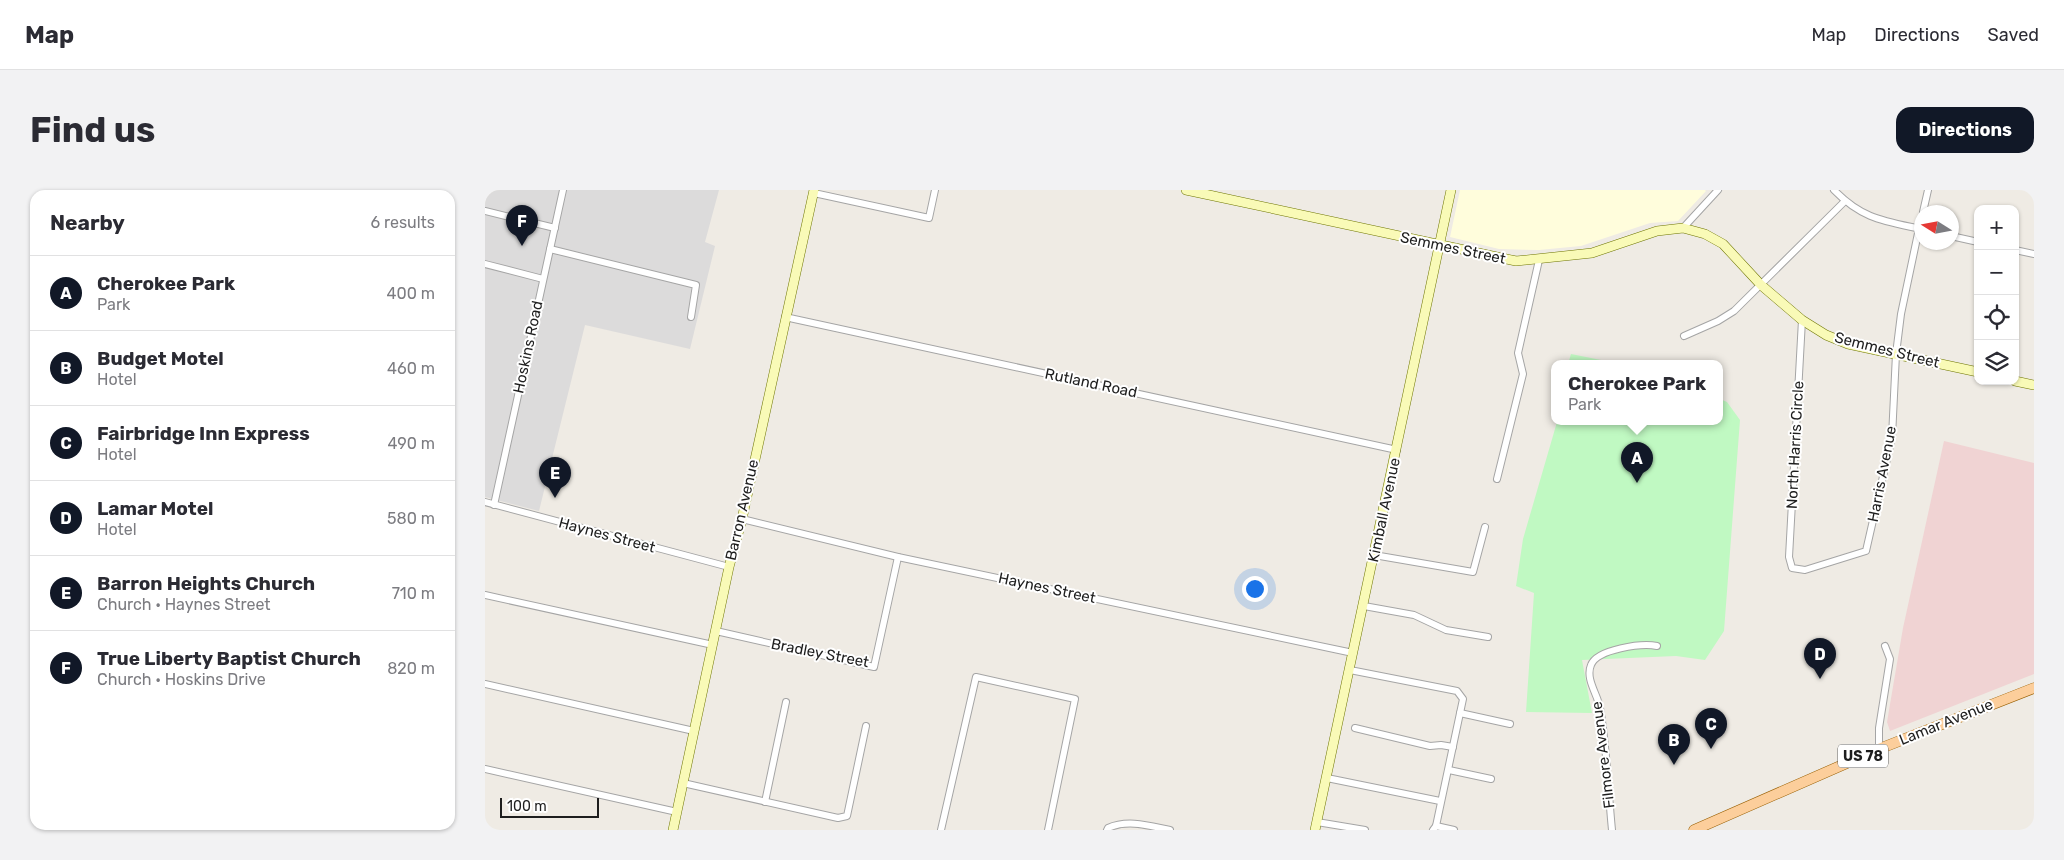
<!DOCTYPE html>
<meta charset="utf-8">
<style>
body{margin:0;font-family:Rubik,sans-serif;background:#f2f2f3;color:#2b2b33}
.controls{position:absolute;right:15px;top:15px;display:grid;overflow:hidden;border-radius:10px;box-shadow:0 1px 4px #0004}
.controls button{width:45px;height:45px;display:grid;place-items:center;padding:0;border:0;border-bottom:1px solid #e1e1e2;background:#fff;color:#2b2b33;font:25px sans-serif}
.compass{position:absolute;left:1429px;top:15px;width:45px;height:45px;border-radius:50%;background:#fff;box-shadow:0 1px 4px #0004;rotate:281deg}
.scale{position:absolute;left:15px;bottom:12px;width:99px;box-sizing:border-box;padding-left:5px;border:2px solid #1e1e1e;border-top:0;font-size:14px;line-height:18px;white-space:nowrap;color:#1e1e1e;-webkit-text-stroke:4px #fff;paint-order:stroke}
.you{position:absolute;left:769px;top:398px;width:18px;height:18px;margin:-12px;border:4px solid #fff;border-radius:50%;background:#1a73e8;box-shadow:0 0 0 8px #1a73e833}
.badge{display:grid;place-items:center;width:32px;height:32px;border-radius:50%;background:#111827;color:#fff;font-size:16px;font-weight:700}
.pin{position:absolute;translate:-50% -41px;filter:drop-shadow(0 1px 2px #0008)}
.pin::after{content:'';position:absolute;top:26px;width:18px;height:15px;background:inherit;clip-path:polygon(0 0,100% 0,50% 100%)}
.popup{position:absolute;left:1066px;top:170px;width:172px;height:65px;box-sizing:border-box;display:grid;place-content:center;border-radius:10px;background:#fff;filter:drop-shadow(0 1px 4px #0005);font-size:16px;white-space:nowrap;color:#7c7c81}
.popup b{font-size:19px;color:#2b2b33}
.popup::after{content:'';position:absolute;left:50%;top:100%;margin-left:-10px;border:10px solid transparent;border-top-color:#fff}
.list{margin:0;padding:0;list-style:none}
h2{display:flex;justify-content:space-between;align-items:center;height:65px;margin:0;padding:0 20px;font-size:21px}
h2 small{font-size:16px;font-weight:400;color:#7c7c81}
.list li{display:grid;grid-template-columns:32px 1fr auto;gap:15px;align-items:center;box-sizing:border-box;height:75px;padding:0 20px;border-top:1px solid #e1e1e2}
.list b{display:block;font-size:19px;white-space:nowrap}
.list p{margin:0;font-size:16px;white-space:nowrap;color:#7c7c81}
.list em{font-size:16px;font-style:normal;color:#7c7c81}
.icon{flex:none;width:28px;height:28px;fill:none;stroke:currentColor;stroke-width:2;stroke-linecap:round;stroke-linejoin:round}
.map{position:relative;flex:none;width:1549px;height:640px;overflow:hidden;border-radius:15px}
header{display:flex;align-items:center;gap:30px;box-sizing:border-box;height:70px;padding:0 25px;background:#fff;border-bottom:1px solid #e1e1e2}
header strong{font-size:24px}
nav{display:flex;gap:28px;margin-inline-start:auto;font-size:18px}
.intro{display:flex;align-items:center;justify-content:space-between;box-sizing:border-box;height:120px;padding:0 30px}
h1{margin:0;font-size:35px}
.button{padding:12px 22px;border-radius:15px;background:#111827;color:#fff;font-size:18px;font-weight:700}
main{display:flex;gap:30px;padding:0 30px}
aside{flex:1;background:#fff;border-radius:15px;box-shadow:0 1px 4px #0004}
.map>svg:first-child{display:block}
.residential{fill:#dcdbdb}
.commercial{fill:#f0d3d3}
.education{fill:#fffddc}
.park{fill:#c0f9c2}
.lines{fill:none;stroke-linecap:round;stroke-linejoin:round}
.minor-casing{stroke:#a5a5a5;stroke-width:8}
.secondary-casing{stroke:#6e7504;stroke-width:10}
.primary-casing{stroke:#975e00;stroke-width:11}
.minor{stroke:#fff;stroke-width:6}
.secondary{stroke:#f9fab7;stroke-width:9}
.primary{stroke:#fcce9b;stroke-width:10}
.labels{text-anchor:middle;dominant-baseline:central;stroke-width:4;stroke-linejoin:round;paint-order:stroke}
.shield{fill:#fff;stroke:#626262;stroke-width:1}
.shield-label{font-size:14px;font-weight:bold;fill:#1e1e1e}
.street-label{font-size:15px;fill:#1e1e1e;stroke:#fff}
</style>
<header>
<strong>Map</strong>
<nav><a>Map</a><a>Directions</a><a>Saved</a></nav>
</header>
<div class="intro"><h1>Find us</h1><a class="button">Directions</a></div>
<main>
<aside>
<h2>Nearby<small>6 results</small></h2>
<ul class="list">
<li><span class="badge">A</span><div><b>Cherokee Park</b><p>Park</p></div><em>400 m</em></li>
<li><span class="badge">B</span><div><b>Budget Motel</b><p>Hotel</p></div><em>460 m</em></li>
<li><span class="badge">C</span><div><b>Fairbridge Inn Express</b><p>Hotel</p></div><em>490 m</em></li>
<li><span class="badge">D</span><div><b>Lamar Motel</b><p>Hotel</p></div><em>580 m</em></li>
<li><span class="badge">E</span><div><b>Barron Heights Church</b><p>Church · Haynes Street</p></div><em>710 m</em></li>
<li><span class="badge">F</span><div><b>True Liberty Baptist Church</b><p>Church · Hoskins Drive</p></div><em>820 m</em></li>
</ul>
</aside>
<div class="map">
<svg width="1549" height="640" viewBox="0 0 1549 640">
<rect width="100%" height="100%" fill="#efebe4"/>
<polygon class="residential" points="0,0 234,0 220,52 230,56 205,159 100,135 54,321 0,307"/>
<polygon class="commercial" points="1459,251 1549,273 1549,484 1405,541 1402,532 1418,438"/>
<polygon class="education" points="975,0 1220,0 1221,1 1193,31 1165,33 1096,56 1054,60 1014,59 965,47"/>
<g class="park">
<polygon points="1086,164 1136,174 1083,174"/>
<polygon points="1235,209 1242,212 1255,230 1239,441 1220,470 1191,466 1097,470 1107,523 1041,522 1049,403 1031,396 1038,349 1072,232 1234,232"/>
</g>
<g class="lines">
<defs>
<g id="minor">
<path d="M 1349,0 C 1377,29 1399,31 1436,39"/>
<polyline points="329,3 444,28 450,0"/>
<polyline points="0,21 70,38"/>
<polyline points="1438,22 1443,0"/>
<polyline points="1198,38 1233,0"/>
<polyline points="1466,46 1493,52"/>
<polyline points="65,59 211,95 206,127"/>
<polyline points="1530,60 1549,64"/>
<polyline points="0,74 58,89"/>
<polyline points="300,127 912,260"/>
<polyline points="1317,130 1304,367 1307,378 1320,380 1381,361 1407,247 1411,164 1416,124 1436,29"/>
<polyline points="1199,146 1233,131 1249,121 1360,11"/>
<polyline points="1012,289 1038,184 1033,163 1054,70"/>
<polyline points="0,312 244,377"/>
<polyline points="9,315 78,0"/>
<polyline points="257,329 413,367 868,463"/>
<polyline points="889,365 988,382 1000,337"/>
<polyline points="0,405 228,455"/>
<polyline points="879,416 929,425 961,440 1003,447"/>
<polyline points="231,441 389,477 413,367"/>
<polyline points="865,480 972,501 978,509 951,636 948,640"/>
<polyline points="0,494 209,541"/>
<polyline points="975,523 1025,534"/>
<polyline points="870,538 945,556 956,555 968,557"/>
<polyline points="1394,559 1394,538 1405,469 1400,456"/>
<polyline points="0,579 192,622"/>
<polyline points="964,580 1006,589"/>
<polyline points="842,588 955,611"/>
<polyline points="198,593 353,628 362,626 381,536"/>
<polyline points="280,612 301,512"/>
<polyline points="832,632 880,640"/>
<polyline points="951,636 969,640"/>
<polyline points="456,640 491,487 590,509 563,640"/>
<path d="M 622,640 L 623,638 C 643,629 665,636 685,640"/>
<path d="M 1127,640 C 1123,600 1122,558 1115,518 C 1113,505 1100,489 1106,475 C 1112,459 1157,453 1172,456"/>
</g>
<g id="secondary">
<polyline points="701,0 1031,71 1107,63 1172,41 1198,38 1220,44 1238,54 1276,95 1317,130 1341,145 1363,154 1493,182"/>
<polyline points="1530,191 1549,195"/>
<polyline points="188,640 244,377 257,329 329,0"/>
<polyline points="830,640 966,0"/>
</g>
<polyline id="primary" points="1209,640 1394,559 1549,498"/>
</defs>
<use href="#minor" class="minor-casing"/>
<use href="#secondary" class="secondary-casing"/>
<use href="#primary" class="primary-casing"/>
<use href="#minor" class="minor"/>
<use href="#secondary" class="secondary"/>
<use href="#primary" class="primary"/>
</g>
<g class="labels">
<rect class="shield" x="1353" y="554.5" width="50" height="23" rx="4"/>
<g class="shield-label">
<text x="1378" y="566">US 78</text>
</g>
<g class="street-label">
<text transform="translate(968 58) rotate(12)">Semmes Street</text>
<text transform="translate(43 157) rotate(-78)">Hoskins Road</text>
<text transform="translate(1402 160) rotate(14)">Semmes Street</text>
<text transform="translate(606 193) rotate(12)">Rutland Road</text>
<text transform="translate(1310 255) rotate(-87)">North Harris Circle</text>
<text transform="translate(1397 284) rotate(-79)">Harris Avenue</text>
<text transform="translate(257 320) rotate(-77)">Barron Avenue</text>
<text transform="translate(899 320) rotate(-78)">Kimball Avenue</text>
<text transform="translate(122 345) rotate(15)">Haynes Street</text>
<text transform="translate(562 398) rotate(12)">Haynes Street</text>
<text transform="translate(335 463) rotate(11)">Bradley Street</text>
<text transform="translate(1461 532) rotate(-22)">Lamar Avenue</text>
<text transform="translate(1118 565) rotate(-97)">Filmore Avenue</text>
</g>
</g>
</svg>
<div class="controls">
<button>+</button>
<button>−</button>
<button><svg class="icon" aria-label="locate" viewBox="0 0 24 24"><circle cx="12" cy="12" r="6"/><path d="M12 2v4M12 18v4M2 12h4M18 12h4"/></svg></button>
<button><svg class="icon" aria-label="layers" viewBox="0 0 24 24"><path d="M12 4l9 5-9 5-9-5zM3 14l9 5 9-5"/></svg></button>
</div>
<svg class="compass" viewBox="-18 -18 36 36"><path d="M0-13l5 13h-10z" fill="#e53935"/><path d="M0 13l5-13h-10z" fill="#7c7c81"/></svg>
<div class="scale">100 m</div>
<div class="you"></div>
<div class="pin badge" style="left:1152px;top:293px">A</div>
<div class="popup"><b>Cherokee Park</b>Park</div>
<div class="pin badge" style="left:1189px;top:575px">B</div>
<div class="pin badge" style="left:1226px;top:559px">C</div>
<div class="pin badge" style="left:1335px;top:489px">D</div>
<div class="pin badge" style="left:70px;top:308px">E</div>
<div class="pin badge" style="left:37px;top:56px">F</div>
</div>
</main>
